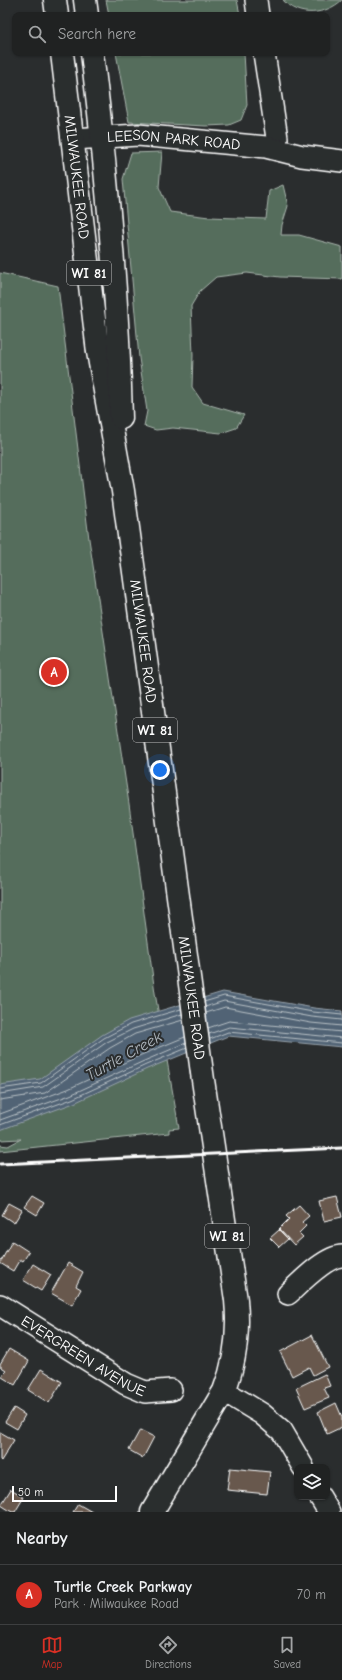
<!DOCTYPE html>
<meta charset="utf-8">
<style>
body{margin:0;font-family:"Comic Neue",sans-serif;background:#2d2f2f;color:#f1f3f6}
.controls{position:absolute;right:12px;bottom:12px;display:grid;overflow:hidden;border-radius:8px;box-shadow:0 1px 3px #0004}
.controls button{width:36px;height:36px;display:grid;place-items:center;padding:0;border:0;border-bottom:1px solid #3d3f40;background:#202222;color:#f1f3f6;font:20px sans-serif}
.scale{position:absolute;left:12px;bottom:10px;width:105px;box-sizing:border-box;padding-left:4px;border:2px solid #fff;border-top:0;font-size:11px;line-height:14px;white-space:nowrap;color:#fff;-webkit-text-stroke:3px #2a2d2e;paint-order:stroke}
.you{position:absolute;left:160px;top:770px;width:14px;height:14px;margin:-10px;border:3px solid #fff;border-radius:50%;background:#1a73e8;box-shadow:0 0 0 6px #1a73e833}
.badge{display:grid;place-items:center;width:26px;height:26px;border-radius:50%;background:#d93025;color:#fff;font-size:13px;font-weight:700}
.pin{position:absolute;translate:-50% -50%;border:2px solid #fff;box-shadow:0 1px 4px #0006}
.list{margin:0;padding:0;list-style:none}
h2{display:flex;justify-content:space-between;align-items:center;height:52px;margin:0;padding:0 16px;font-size:17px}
h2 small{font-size:13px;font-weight:400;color:#a2a4a5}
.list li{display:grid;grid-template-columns:26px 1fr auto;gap:12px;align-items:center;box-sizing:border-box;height:60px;padding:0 16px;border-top:1px solid #3d3f40}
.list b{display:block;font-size:15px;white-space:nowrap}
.list p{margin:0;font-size:13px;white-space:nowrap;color:#a2a4a5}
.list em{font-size:13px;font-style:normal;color:#a2a4a5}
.icon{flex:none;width:22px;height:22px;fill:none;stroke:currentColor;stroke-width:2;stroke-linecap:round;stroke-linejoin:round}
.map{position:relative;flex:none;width:342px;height:1512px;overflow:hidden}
.search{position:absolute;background:#202222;box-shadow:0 1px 3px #0004;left:12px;right:12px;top:12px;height:44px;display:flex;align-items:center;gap:10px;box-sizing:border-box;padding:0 14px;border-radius:8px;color:#a2a4a5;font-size:15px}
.sheet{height:112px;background:#202222}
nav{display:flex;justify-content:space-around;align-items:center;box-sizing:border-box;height:56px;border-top:1px solid #3d3f40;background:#202222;font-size:11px;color:#a2a4a5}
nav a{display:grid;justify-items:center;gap:2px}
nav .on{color:#d93025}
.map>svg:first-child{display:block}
.green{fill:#546d5c;stroke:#aab6ae}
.water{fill:#516474;stroke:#97a2ac}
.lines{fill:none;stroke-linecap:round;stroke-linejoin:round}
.shore{stroke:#b9c1c7;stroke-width:1}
.building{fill:#67594e;stroke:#fff}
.minor-casing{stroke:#fff;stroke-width:24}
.major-casing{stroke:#fff;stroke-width:25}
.minor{stroke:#2a2d2e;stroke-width:21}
.major{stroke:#2a2d2e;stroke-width:22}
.rail{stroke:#fff;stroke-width:3}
.labels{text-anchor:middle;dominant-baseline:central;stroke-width:4;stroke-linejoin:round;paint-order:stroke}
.shield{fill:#2a2d2e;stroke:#bfc0c0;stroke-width:1}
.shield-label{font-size:14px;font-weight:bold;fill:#fff}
.street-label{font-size:15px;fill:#fff;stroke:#2a2d2e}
.water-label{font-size:16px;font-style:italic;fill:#b1b9c0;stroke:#2a2d2e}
</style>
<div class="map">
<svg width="342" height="1512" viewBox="0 0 342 1512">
<rect width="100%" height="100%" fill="#2a2d2e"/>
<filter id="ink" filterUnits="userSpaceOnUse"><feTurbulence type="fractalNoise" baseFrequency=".025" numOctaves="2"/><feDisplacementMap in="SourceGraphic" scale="8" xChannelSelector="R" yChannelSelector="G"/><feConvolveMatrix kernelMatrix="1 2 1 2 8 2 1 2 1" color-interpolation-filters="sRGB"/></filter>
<g filter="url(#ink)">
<g class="green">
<polygon points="106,0 237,0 240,15 109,15"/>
<path d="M 283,0 L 342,0 C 326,15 298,18 283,0 Z"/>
<polygon points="116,53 244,53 247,105 241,120 229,125 206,126 129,122"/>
<polygon points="162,152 159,187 170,212 209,217 266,219 269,191 283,185 288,206 282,225 281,235 299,235 342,247 342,279 280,277 247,273 216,277 200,291 191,306 193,355 192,387 203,403 244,415 236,428 221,433 173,428 156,430 144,426 147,411 139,358 123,179 131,153"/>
<polygon points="0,273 58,286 89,539 129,804 155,993 179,1128 169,1129 169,1133 0,1151 0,1145 8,1146 21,1139 0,1140"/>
</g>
<polygon class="water" points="223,992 314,1008 342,1011 342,1047 228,1036 147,1069 74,1103 0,1130 0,1085 40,1079 102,1035 129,1020"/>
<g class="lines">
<g class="shore">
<polyline points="204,1002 224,996 313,1012 342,1015"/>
<polyline points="205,1007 224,1001 312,1017 342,1020"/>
<polyline points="206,1013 225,1007 311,1023 342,1026"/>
<polyline points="208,1028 229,1021 342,1032"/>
<polyline points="209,1034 229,1027 342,1038"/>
<polyline points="210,1039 228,1032 342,1043"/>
<polyline points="0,1089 41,1083 104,1038 131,1024 181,1009"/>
<polyline points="0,1094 43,1087 107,1042 133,1029 182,1014"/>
<polyline points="0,1100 45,1093 110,1048 135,1034 183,1020"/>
<polyline points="0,1114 68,1089 141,1055 185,1037"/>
<polyline points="0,1120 70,1095 144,1061 186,1043"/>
<polyline points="0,1125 72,1099 146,1065 187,1048"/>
</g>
</g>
<g class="building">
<polygon points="32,1196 44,1203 37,1215 24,1207"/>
<polygon points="337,1197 342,1217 324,1221 319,1201"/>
<polygon points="9,1203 22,1210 14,1223 2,1215"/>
<polygon points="299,1205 309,1216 302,1222 306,1226 299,1233 303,1237 294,1245 279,1229 289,1219 286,1216"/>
<polygon points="279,1230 288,1239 279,1247 270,1238"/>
<polygon points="12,1241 29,1252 23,1261 20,1259 13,1271 0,1263"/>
<polygon points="68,1263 83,1272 76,1286 81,1289 72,1305 51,1293"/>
<polygon points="33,1264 51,1275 41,1291 23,1280"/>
<polygon points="312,1335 328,1367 313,1375 309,1367 292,1376 280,1352"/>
<polygon points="9,1349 29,1361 15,1385 2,1377 6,1370 0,1366 0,1364"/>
<polygon points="41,1369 62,1382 49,1403 28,1390"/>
<polygon points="325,1374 330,1386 324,1388 329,1398 305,1408 296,1388"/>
<polygon points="336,1403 342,1417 342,1427 327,1434 318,1412"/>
<polygon points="14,1408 25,1415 17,1429 5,1422"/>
<polygon points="140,1430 154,1437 143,1458 129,1450"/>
<polygon points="0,1432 14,1440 1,1461 0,1460"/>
<polygon points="230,1468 270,1472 267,1494 227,1490"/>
<polygon points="11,1489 24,1497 15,1512 12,1512 1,1505"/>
<polygon points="78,1504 92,1512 73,1512"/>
</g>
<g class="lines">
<defs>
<g id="minor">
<polyline points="256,0 258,15"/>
<polyline points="264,53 277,138 274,148"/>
<path id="s1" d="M 73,139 L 138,135 L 266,147 L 302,156 L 342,161"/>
<path d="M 288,1294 C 300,1283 326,1256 342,1256"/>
<path id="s2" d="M 0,1305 L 126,1384 L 145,1392 L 171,1390"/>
<polyline points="224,1391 262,1414 282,1431 303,1467"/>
<polyline points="320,1497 329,1512"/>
</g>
<g id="major">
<polyline points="55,0 57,15"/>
<polyline points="85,0 87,15"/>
<path id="s3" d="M 62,53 L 98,352 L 123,491 L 203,1080 L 236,1300 C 239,1332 236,1361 224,1391 L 152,1512"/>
<path d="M 92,53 C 107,174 118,296 121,418"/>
</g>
</defs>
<use href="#minor" class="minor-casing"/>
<use href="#major" class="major-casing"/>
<use href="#minor" class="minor"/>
<use href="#major" class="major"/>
<polyline class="rail" points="0,1164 342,1148"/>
</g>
</g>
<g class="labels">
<g class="shield">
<rect x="67" y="261" width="44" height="24" rx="3"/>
<rect x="133" y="718" width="44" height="24" rx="3"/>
<rect x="205" y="1224" width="44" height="24" rx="3"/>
</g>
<g class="shield-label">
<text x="89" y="273">WI 81</text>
<text x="155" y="730">WI 81</text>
<text x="227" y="1236">WI 81</text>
</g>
<g class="street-label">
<text stroke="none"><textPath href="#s1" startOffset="101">LEESON PARK ROAD</textPath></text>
<text stroke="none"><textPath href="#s3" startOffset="125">MILWAUKEE ROAD</textPath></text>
<text stroke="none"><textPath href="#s3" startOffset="594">MILWAUKEE ROAD</textPath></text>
<text stroke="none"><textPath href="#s3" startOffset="954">MILWAUKEE ROAD</textPath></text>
<text stroke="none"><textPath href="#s2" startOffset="98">EVERGREEN AVENUE</textPath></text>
</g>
<g class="water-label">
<text transform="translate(124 1056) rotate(-29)">Turtle Creek</text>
</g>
</g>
</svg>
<div class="controls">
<button><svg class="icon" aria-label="layers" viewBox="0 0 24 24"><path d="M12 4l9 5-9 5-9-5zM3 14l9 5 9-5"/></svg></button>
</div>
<div class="scale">50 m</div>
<div class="you"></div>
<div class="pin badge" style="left:54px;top:672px">A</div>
<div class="search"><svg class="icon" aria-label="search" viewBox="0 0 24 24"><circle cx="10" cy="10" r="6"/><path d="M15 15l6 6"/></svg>Search here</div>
</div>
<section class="sheet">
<h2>Nearby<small></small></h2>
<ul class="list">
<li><span class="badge">A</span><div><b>Turtle Creek Parkway</b><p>Park · Milwaukee Road</p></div><em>70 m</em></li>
</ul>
</section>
<nav>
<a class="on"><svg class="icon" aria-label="map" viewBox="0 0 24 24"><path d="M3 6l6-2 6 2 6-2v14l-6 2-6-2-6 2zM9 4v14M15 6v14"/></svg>Map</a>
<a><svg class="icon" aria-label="directions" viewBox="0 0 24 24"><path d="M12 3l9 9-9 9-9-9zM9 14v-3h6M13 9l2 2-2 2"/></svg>Directions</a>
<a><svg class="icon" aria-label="saved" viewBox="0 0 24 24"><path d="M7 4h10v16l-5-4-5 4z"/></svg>Saved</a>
</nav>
